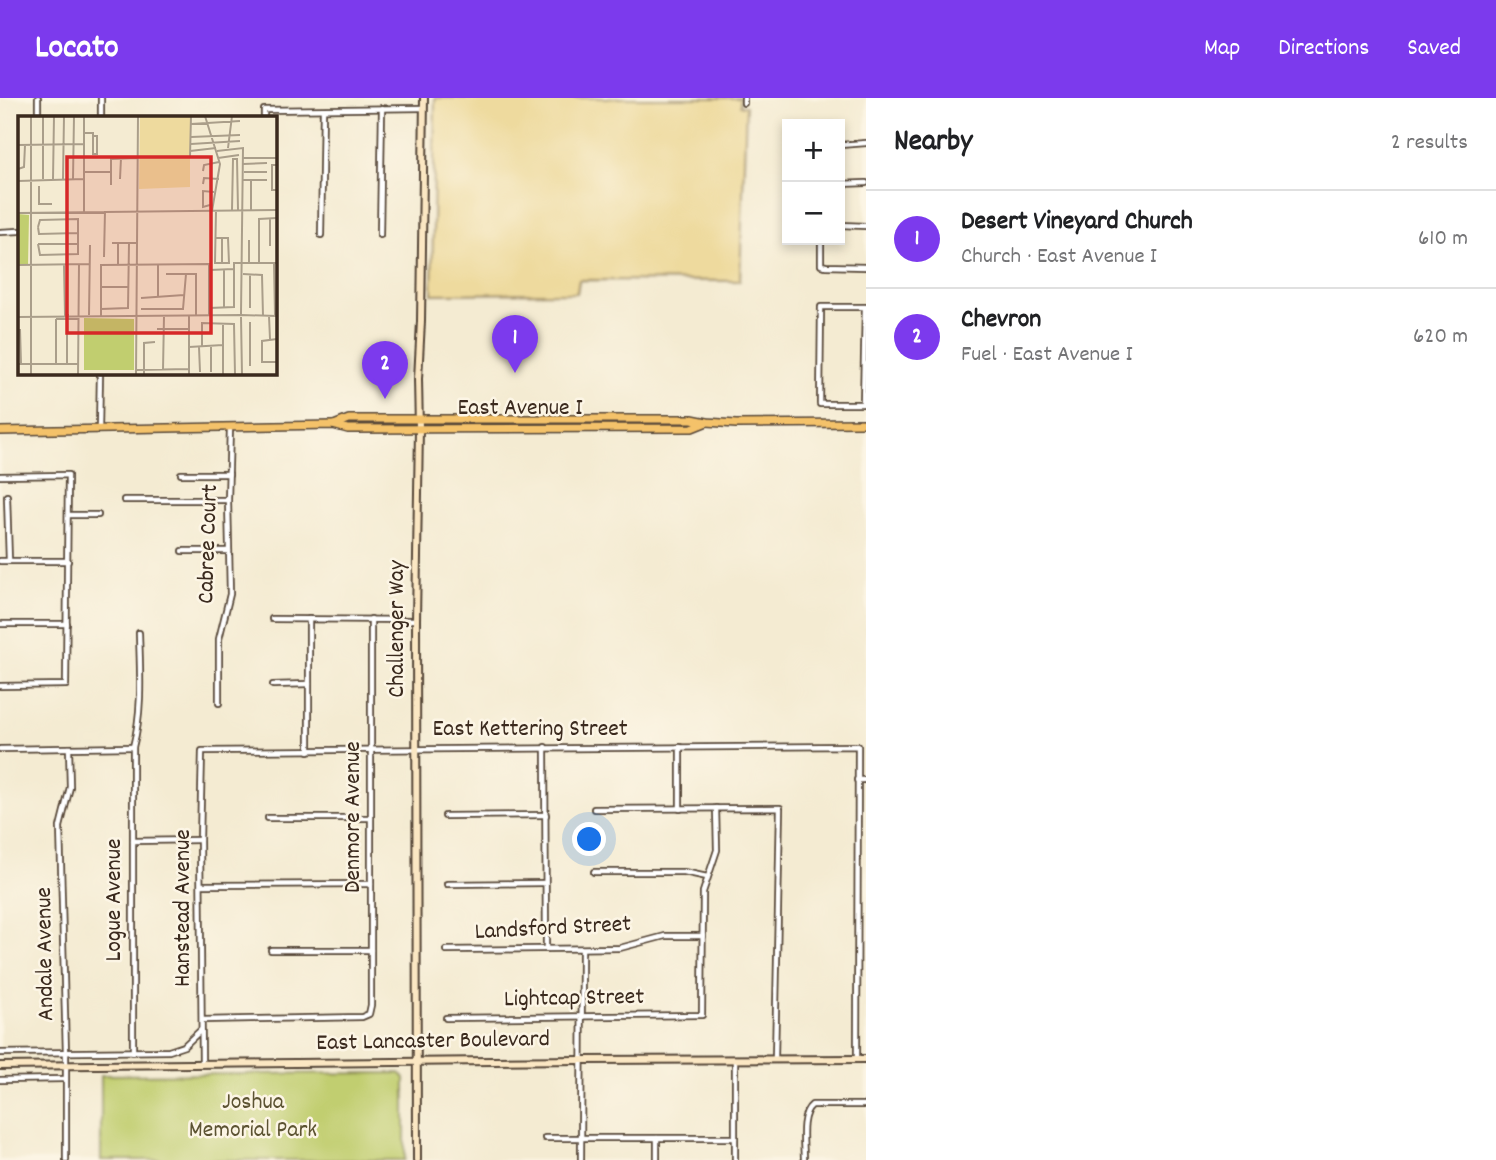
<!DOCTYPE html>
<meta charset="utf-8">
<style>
body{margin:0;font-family:Dekko,sans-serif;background:#f2f2f2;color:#202124}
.controls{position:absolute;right:21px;top:21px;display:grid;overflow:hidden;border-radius:0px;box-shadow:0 4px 10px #0003}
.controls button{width:63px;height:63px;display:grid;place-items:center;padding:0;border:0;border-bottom:2px solid #e0e0e0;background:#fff;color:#202124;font:35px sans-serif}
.you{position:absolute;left:590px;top:742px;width:24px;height:24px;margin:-18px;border:5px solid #fff;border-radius:50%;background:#1a73e8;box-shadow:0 0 0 10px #1a73e833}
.badge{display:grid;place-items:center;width:46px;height:46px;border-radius:50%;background:#7c3aed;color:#fff;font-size:23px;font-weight:700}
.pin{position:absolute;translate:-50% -58px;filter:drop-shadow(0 2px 4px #0008)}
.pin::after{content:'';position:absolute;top:37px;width:24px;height:21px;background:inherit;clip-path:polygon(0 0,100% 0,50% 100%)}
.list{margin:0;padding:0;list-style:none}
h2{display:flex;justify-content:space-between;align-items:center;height:91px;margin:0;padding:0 28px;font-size:30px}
h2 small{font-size:23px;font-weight:400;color:#757577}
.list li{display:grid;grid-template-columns:46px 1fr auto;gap:21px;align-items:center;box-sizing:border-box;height:98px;padding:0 28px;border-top:2px solid #e0e0e0}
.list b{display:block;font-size:26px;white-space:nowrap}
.list p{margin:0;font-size:23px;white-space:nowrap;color:#757577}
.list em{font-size:23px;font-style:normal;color:#757577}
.map{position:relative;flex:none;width:866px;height:1062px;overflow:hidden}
header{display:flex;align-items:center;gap:42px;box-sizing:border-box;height:98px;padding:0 35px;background:#7c3aed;color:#fff}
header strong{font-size:33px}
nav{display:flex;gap:38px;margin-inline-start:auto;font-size:24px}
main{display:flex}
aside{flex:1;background:#fff}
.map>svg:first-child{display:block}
.green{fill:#c1ce6f;stroke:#7e7c46;stroke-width:2}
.sand{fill:#eeda9e;stroke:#94825e;stroke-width:2}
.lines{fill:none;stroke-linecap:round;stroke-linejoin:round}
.minor-casing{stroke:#574739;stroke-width:8}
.secondary-casing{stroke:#574739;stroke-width:10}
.primary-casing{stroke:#574739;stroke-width:10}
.minor{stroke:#fff;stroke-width:4.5}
.secondary{stroke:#fbe7c3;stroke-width:6}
.primary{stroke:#f4c26a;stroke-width:7}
.labels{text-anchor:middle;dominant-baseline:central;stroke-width:5;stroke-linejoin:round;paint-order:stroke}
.street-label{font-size:24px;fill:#3b2a1e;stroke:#fcf5e5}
.park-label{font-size:24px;fill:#5c5332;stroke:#fcf5e5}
.inset-road{fill:none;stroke:#aa9e8a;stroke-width:2}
.view{fill:#d62828;fill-opacity:0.15;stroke:#d62828;stroke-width:3.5}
.inset-edge{fill:none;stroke:#3b2a1e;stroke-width:3.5}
</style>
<header>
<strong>Locato</strong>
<nav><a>Map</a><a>Directions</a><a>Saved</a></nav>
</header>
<main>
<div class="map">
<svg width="866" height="1062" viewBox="0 0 866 1062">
<rect width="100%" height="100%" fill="#fcf5e5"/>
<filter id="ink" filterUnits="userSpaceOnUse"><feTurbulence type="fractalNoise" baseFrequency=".0143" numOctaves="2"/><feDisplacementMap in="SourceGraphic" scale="14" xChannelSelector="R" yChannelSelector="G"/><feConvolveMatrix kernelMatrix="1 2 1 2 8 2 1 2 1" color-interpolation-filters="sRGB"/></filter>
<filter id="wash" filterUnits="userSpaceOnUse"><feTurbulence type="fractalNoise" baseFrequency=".00686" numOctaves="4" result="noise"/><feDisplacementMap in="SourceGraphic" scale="28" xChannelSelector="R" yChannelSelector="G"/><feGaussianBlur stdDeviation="1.57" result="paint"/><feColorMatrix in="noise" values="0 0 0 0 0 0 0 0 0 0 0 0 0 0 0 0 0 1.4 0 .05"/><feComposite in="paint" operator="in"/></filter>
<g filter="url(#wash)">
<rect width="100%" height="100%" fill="#f4ebd2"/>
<polygon class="green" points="400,975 405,980 405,1062 101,1062 101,977"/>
<polygon class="sand" points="435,0 740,0 740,8 746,8 740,183 579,182 577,195 432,196"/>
</g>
<g filter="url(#ink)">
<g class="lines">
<defs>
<g id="minor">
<polyline points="101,0 101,19"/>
<polyline points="744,0 744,5"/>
<polyline points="38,19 38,0"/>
<polyline points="264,19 264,12 424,10"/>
<polyline points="840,47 866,45"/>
<polyline points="840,86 866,85"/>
<polyline points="840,127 866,128"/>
<polyline points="0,134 19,133"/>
<polyline points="321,137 323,12"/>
<polyline points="380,137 382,10"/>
<polyline points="821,142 821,167 826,168 866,169"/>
<polyline points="865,209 863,306 820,306 821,209 866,209"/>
<polyline points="99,332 100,275"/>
<polyline points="181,376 229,376"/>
<polyline points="0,378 68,377 66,587 0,588"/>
<polyline points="7,398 9,463"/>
<polyline points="124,402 228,402"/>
<polyline points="68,417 98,417"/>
<polyline points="182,453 229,453"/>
<polyline points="0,463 68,463"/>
<polyline points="272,521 416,522"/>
<polyline points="0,526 67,526"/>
<polyline points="273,587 309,586"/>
<polyline points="219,605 219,541 230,496 228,402 230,330"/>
<polyline points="545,649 546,851"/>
<polyline points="680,649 680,711"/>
<polyline points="0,651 133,649"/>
<polyline points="309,653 309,521"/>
<polyline points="857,682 866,682"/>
<polyline points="594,711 780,710 775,961"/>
<polyline points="445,718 546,717"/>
<polyline points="268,720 371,720"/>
<polyline points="133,743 200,742"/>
<polyline points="594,774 684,774 707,779"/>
<polyline points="447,786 545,785"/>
<polyline points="201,787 371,786"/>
<polyline points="271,852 371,852"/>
<polyline points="446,852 620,850 665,838 703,838"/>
<polyline points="446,920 702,917 703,794 717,752 716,710"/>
<polyline points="202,922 362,919 369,916 371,907 371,521"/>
<path d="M 133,954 L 133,649 C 143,612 140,573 139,535"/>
<polyline points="0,955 169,953 184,948 201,932"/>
<polyline points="735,961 735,1062"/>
<polyline points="202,966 200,742 202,653 858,648 857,961"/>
<polyline points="0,982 65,981"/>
<polyline points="545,1040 735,1040"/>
<polyline points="657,1040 657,1062"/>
<polyline points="66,1062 66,955 60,729 70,689 69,650"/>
<polyline points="581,1062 582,852"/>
<path d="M 804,1062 C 804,1046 799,1017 812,1007 L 866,1007"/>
</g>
<g id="secondary">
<polyline points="0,968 582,962 866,961"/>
<polyline points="417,1062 416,522 419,331 418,281 421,223 424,0"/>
</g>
<g id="primary">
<polyline points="334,327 349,321 692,321 707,324 736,326 866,325"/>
<polyline points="0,333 333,327 348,331 692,330 707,324"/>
</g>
</defs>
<use href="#minor" class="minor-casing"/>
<use href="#secondary" class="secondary-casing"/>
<use href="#primary" class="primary-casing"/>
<use href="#minor" class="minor"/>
<use href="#secondary" class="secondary"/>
<use href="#primary" class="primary"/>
</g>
</g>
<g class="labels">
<g class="street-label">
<text x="520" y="311">East Avenue I</text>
<text transform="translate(209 446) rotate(-88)">Cabree Court</text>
<text transform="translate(398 531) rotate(-90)">Challenger Way</text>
<text x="530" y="632">East Kettering Street</text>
<text transform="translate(354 719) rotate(-90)">Denmore Avenue</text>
<text transform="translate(115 802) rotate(-90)">Logue Avenue</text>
<text transform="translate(184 810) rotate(-90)">Hanstead Avenue</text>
<text transform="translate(553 831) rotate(-3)">Landsford Street</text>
<text transform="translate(46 856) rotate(-91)">Andale Avenue</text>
<text transform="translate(574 901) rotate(-1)">Lightcap Street</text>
<text transform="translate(433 944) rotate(-1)">East Lancaster Boulevard</text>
</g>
<g class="park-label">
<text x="253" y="1005">Joshua<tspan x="253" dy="28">Memorial Park</tspan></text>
</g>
</g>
<g transform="translate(18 18)">
<rect width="259" height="259" fill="#f4ebd2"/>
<path d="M 0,98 L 11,99 L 10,148 L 0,148 ZM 66,202 L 116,203 L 116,254 L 66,254 Z" fill="#c1ce6f"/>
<path d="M 122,0 L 172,0 L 172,71 L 121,73 Z" fill="#eeda9e"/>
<path class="inset-road" d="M 25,0 L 25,63M 187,0 L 202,48 L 194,95M 173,8 L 222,5M 66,17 L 75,17 L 75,38 L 79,38 L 79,20 L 75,20M 173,21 L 222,19M 173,28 L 222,25M 0,29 L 66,28M 210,32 L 214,0M 172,35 L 198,32M 199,35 L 225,32 L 223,198M 172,41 L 173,0M 200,42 L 221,39M 225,42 L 259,42M 225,48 L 249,47M 259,49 L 254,49 L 254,74 L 259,74M 0,53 L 6,51 L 7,29M 185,55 L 186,49 L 201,46M 66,56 L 93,56M 226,56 L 249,56M 35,63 L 36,0M 45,63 L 46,0M 55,63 L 56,0M 102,63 L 103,42M 225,64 L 249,64M 0,65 L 66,63M 185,68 L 186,62 L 201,63M 93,69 L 93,43 L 119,42M 21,70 L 21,88 L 34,88M 192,89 L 185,91 L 185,75 L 196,76M 214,94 L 215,43 L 219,43 L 220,94M 198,95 L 197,147 L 211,147 L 210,122 L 198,122M 233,95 L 233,64M 66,96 L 66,0M 0,97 L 259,94M 20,111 L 22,104 L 60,103 L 60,138 L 22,139 L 20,128M 20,111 L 21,118 L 60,117M 204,122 L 204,147M 231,124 L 231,147M 94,127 L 118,127M 20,128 L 60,128M 252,130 L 252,102M 86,141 L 87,95M 241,147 L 241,103 L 259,102M 256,147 L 257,200M 140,148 L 140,181M 0,149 L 71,148M 46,149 L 47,199 L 51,199M 100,149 L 100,127M 191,154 L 216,153M 148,158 L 178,158 L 178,200M 225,158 L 244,159 L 245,200M 232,158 L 232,192M 0,159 L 0,190M 83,171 L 111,171M 123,182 L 166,179M 191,192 L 216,191 L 216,147 L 259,147M 206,192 L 206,154M 83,193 L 110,192 L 111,127M 123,193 L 165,193 L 168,158M 71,199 L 72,129M 223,199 L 259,200M 83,200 L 83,149 L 191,148 L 191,200M 251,200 L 252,223M 0,201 L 223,199M 223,201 L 224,259M 38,203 L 60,203M 49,203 L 49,248M 232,206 L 232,250M 205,208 L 205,259M 2,213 L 3,248M 139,213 L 171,213M 259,223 L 244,225 L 244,246 L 259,246M 193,229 L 193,256M 184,230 L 184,207 L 216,208 L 217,259M 171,231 L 205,229M 181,231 L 182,256M 0,248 L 60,248M 38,248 L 38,203M 118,254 L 171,253M 145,254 L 146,200M 13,259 L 13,0M 60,259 L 61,148M 118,259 L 120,0M 126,259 L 126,227 L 137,226M 171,259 L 171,200"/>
<path class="view" d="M 49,41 L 193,41 L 193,217 L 49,217 Z"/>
<rect width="259" height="259" class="inset-edge"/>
</g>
</svg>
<div class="controls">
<button>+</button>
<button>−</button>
</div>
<div class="you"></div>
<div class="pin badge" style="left:515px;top:275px">1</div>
<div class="pin badge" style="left:385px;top:301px">2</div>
</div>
<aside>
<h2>Nearby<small>2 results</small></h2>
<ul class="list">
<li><span class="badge">1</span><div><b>Desert Vineyard Church</b><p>Church · East Avenue I</p></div><em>610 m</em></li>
<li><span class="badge">2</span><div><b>Chevron</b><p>Fuel · East Avenue I</p></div><em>620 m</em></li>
</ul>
</aside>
</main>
